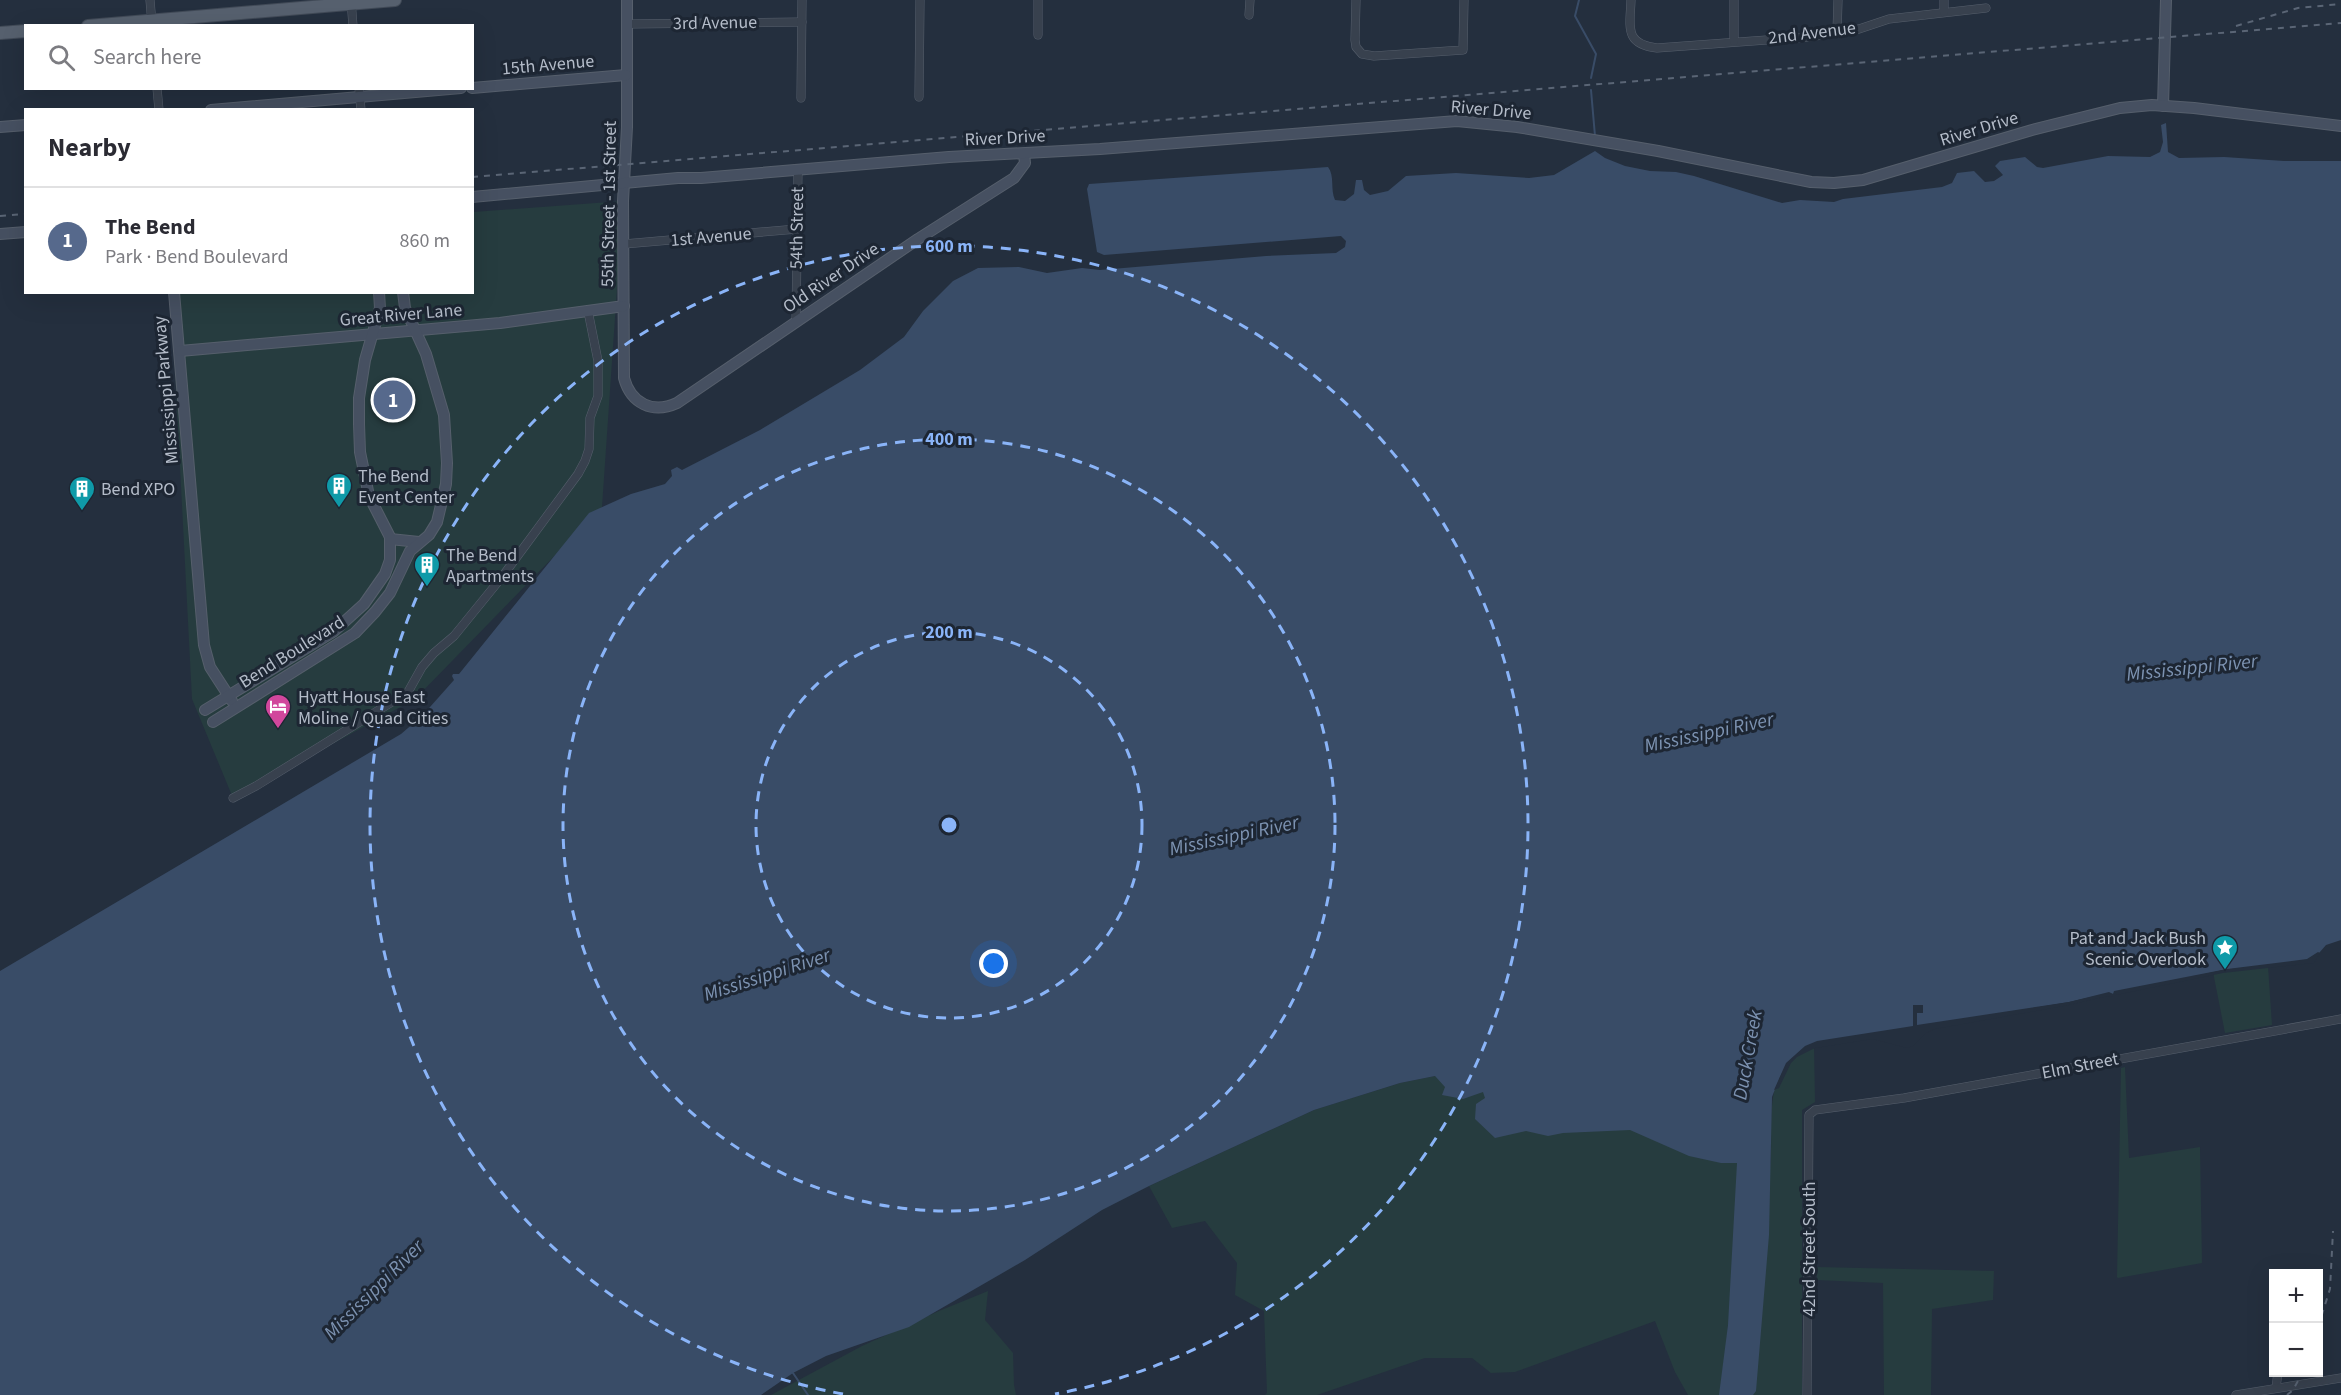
<!DOCTYPE html>
<meta charset="utf-8">
<style>
body{margin:0;font-family:"Source Sans 3",sans-serif;background:#f2f2f3;color:#2b2b33}
.controls{position:absolute;right:18px;bottom:18px;display:grid;overflow:hidden;border-radius:0px;box-shadow:0 6px 24px #0002}
.controls button{width:54px;height:54px;display:grid;place-items:center;padding:0;border:0;border-bottom:2px solid #e1e1e2;background:#fff;color:#2b2b33;font:30px sans-serif}
.you{position:absolute;left:994px;top:964px;width:21px;height:21px;margin:-15px;border:4px solid #fff;border-radius:50%;background:#1a73e8;box-shadow:0 0 0 9px #1a73e833}
.badge{display:grid;place-items:center;width:39px;height:39px;border-radius:50%;background:#56698c;color:#fff;font-size:20px;font-weight:700}
.pin{position:absolute;translate:-50% -50%;border:3px solid #fff;box-shadow:0 2px 6px #0006}
.list{margin:0;padding:0;list-style:none}
h2{display:flex;justify-content:space-between;align-items:center;height:78px;margin:0;padding:0 24px;font-size:26px}
h2 small{font-size:20px;font-weight:400;color:#7c7c81}
.list li{display:grid;grid-template-columns:39px 1fr auto;gap:18px;align-items:center;box-sizing:border-box;height:108px;padding:0 24px;border-top:2px solid #e1e1e2}
.list b{display:block;font-size:22px;white-space:nowrap}
.list p{margin:0;font-size:20px;white-space:nowrap;color:#7c7c81}
.list em{font-size:20px;font-style:normal;color:#7c7c81}
.icon{flex:none;width:33px;height:33px;fill:none;stroke:currentColor;stroke-width:2;stroke-linecap:round;stroke-linejoin:round}
.map{position:relative;flex:none;width:2341px;height:1395px;overflow:hidden}
.search{position:absolute;background:#fff;box-shadow:0 6px 24px #0002;left:24px;top:24px;width:450px;height:66px;display:flex;align-items:center;gap:15px;box-sizing:border-box;padding:0 21px;border-radius:0px;color:#7c7c81;font-size:22px}
.panel{position:absolute;background:#fff;box-shadow:0 6px 24px #0002;left:24px;top:108px;width:450px;height:186px;border-radius:0px}
.map>svg:first-child{display:block}
.green{fill:#263c3f}
.water{fill:#394c67}
.pier{fill:#242f3e}
.lines{fill:none;stroke-linecap:round;stroke-linejoin:round}
.stream{stroke:#394c67;stroke-width:2}
.street-casing{stroke:#565f6c;stroke-width:9}
.secondary-casing{stroke:#565f6c;stroke-width:12}
.primary-casing{stroke:#414a57;stroke-width:14}
.street{stroke:#38414e;stroke-width:8}
.secondary{stroke:#465061;stroke-width:10}
.primary{stroke:#56606e;stroke-width:12}
.rail{stroke:#5a6575;stroke-width:2;stroke-dasharray:6 6;stroke-linecap:butt}
.ring{fill:none;stroke:#8ab4f8;stroke-width:3;stroke-dasharray:10 8}
.labels{text-anchor:middle;dominant-baseline:central;stroke-width:6;stroke-linejoin:round;paint-order:stroke}
.street-label{font-size:18px;fill:#b4bcc9;stroke:#1d2633}
.poi-label{font-size:18px;fill:#b4bcc9;stroke:#1d2633;text-anchor:start}
.water-label{font-size:20px;font-style:italic;fill:#7c92b1;stroke:#1d2633}
.centre{fill:#8ab4f8;stroke:#1d2633;stroke-width:3}
.ring-label{font-size:18px;text-anchor:middle;font-weight:bold;fill:#8ab4f8;stroke:#1d2633;stroke-width:6;stroke-linejoin:round;paint-order:stroke}
</style>
<div class="map">
<svg width="2341" height="1395" viewBox="0 0 2341 1395">
<rect width="100%" height="100%" fill="#242f3e"/>
<g class="green">
<polygon points="623,201 602,507 415,699 233,798 192,699 171,293 472,292 473,212"/>
<polygon points="2268,966 2272,1025 2225,1033 2213,972"/>
<path d="M 1814,1045 L 1815,1102 L 1802,1110 L 1802,1395 L 1725,1395 L 1728,1324 L 1722,1395 L 1688,1395 L 1675,1372 L 1655,1321 L 1515,1372 L 1491,1373 L 1472,1358 L 1425,1358 L 1317,1395 L 1265,1395 L 1267,1393 L 1264,1311 L 1235,1295 L 1237,1263 L 1205,1221 L 1172,1228 L 1149,1186 L 1314,1110 L 1400,1083 L 1435,1076 L 1770,1168 C 1774,1132 1763,1084 1793,1056 C 1799,1051 1807,1048 1814,1045 Z"/>
<polygon points="2125,1067 2129,1158 2200,1147 2202,1263 2118,1278 2117,1277 2121,1068"/>
<polygon points="1817,1267 1994,1271 1993,1300 1932,1309 1931,1395 1884,1395 1883,1283 1817,1280"/>
<polygon points="988,1291 985,1320 1013,1353 1014,1385 1016,1395 771,1395 862,1346 939,1311"/>
</g>
<path class="water" d="M 2166,123 L 2168,152 L 2179,158 L 2224,157 L 2284,161 L 2341,161 L 2341,940 L 2326,945 L 2313,960 L 2223,970 L 2113,994 L 2109,993 L 2069,1002 L 1814,1045 C 1786,1059 1783,1069 1772,1097 L 1769,1235 L 1756,1391 L 1753,1395 L 1719,1395 L 1728,1325 L 1737,1163 L 1721,1163 L 1689,1156 L 1630,1130 L 1563,1133 L 1548,1136 L 1526,1131 L 1495,1138 L 1475,1119 L 1476,1104 L 1485,1098 L 1483,1092 L 1463,1099 L 1442,1095 L 1445,1087 L 1435,1076 L 1400,1083 L 1314,1110 L 1149,1186 L 1102,1210 L 1025,1260 L 909,1327 L 826,1356 L 793,1373 L 761,1395 L 0,1395 L 0,971 L 401,734 L 422,716 L 454,680 L 452,676 L 453,674 L 459,674 L 589,513 L 631,494 L 665,484 L 672,476 L 671,470 L 677,467 L 682,470 L 760,430 L 860,370 L 904,337 L 923,311 L 953,281 L 978,268 L 1019,267 L 1047,273 L 1082,268 L 1100,270 L 1266,256 L 1336,253 L 1345,247 L 1346,241 L 1341,236 L 1104,255 L 1097,252 L 1087,189 L 1089,184 L 1328,167 C 1335,176 1330,189 1335,200 L 1345,201 L 1354,194 L 1356,180 L 1362,180 L 1364,190 L 1370,195 L 1388,191 L 1406,176 L 1456,173 L 1529,178 L 1554,175 L 1595,151 L 1605,158 L 1625,166 L 1650,171 L 1676,172 L 1694,176 L 1782,203 L 1800,200 L 1834,202 L 1843,199 L 1942,187 L 1952,183 L 1957,173 L 1974,171 L 1985,182 L 1994,181 L 2003,175 L 1995,166 L 2000,161 L 2025,157 L 2037,167 L 2043,168 L 2108,156 L 2150,157 L 2160,152 L 2163,142 L 2161,125 Z"/>
<polygon class="pier" points="2318,952 2320,953 2314,963 2223,973 2116,995 2114,997 2108,996 2069,1005 1935,1029 1926,1033 1913,1046 1907,1048 1873,1039 1815,1048 1797,1057 1791,1063 1779,1088 1774,1090 1786,1063 1805,1046 1817,1041 1913,1026 1913,1005 1923,1005 1923,1013 1917,1013 1917,1025 2069,1002 2109,992 2113,994 2114,991 2227,969 2307,959"/>
<g class="lines">
<g class="stream">
<polyline points="1579,0 1575,16 1596,54 1591,78"/>
<polyline points="1591,90 1595,136"/>
<polyline points="793,1373 808,1395"/>
</g>
<defs>
<g id="street">
<polyline points="150,0 152,24"/>
<polyline points="351,0 353,26"/>
<polyline points="1356,0 1355,40 1356,47 1362,54 1374,56 1463,50 1464,0"/>
<path d="M 1631,0 C 1630,27 1624,44 1657,48 L 1809,37 L 1859,29 L 1889,19 L 1986,8"/>
<polyline points="1944,12 1944,0"/>
<polyline points="1249,15 1250,0"/>
<polyline points="627,24 802,22"/>
<polyline points="1837,33 1838,0"/>
<polyline points="1038,35 1038,0"/>
<polyline points="1734,41 1734,0"/>
<polyline points="157,88 159,110"/>
<polyline points="359,88 361,110"/>
<polyline points="919,97 920,0"/>
<polyline points="801,98 802,0"/>
<polyline points="624,244 797,229"/>
<polyline points="796,322 798,170"/>
<polyline points="233,798 256,786 408,692 422,667 434,653 454,636 502,577 578,474 585,461 589,449 590,418 598,396 598,361 588,311"/>
<polyline points="2276,1388 2278,1372"/>
<polyline points="1807,1395 1809,1115 1815,1110 1904,1098 2341,1019"/>
<polyline points="2236,1395 2341,1378"/>
</g>
<g id="secondary">
<path d="M 627,0 L 627,127 L 623,201 L 624,378 C 631,404 653,414 677,403 L 918,239 L 1014,178 L 1025,163 L 1024,154"/>
<polyline points="472,88 626,75"/>
<polyline points="2163,106 2166,0"/>
<polyline points="211,110 461,88"/>
<polyline points="0,127 26,125"/>
<polyline points="472,197 678,178 701,178 949,157 1100,149 1457,121 1517,127 1658,151 1811,182 1834,183 1863,180 2032,130 2120,108 2152,105 2194,108 2341,126"/>
<polyline points="0,234 26,232"/>
<polyline points="174,292 204,645 210,667 232,701"/>
<polyline points="180,351 500,323 624,306"/>
<polyline points="390,539 419,542"/>
<polyline points="205,710 333,632 364,604 385,574 390,560 390,537 369,496 360,452 359,424 359,398 365,360 380,308 379,292"/>
<polyline points="213,722 355,633 375,612 390,593 410,551 429,535 437,522 446,484 447,463 444,415 426,354 405,308 403,292"/>
</g>
<g id="primary">
<polyline points="88,26 395,0"/>
<polyline points="0,33 26,31"/>
</g>
</defs>
<use href="#street" class="street-casing"/>
<use href="#secondary" class="secondary-casing"/>
<use href="#primary" class="primary-casing"/>
<use href="#street" class="street"/>
<use href="#secondary" class="secondary"/>
<use href="#primary" class="primary"/>
<g class="rail">
<polyline points="2236,26 2298,8 2341,4"/>
<polyline points="472,177 2341,23"/>
<polyline points="0,216 26,214"/>
<polyline points="2318,1327 2330,1289 2333,1231"/>
<polyline points="2287,1395 2293,1390 2303,1372"/>
</g>
</g>
<g class="ring">
<circle cx="949" cy="825" r="193"/>
<circle cx="949" cy="825" r="386"/>
<path d="M843 1394A579 579 0 1 1 1055 1394"/>
</g>
<defs>
<symbol id="building-pin" viewBox="-11 -11 22 30"><path d="M0 17L-7.5 6A9.5 9.5 0 1 1 7.5 6Z" fill="#0f9aa8" stroke="#1d2633"/><path d="M-4-6H4V6H1V3H-1V6H-4ZM-2.5-4.3h1.7v1.8h-1.7ZM.8-4.3h1.7v1.8H.8ZM-2.5-1h1.7V.8h-1.7ZM.8-1h1.7V.8H.8Z" fill="#fff"/></symbol>
<symbol id="hotel-pin" viewBox="-11 -11 22 30"><path d="M0 17L-7.5 6A9.5 9.5 0 1 1 7.5 6Z" fill="#d1479c" stroke="#1d2633"/><path d="M-6-4.5h1.5V1H6V5H4.5V3h-9V5H-6ZM-4 0a1.8 1.8 0 1 1 3.6 0ZM.5 0V-2.5h3Q6-2.5 6 0Z" fill="#fff"/></symbol>
<symbol id="sight-pin" viewBox="-11 -11 22 30"><path d="M0 17L-7.5 6A9.5 9.5 0 1 1 7.5 6Z" fill="#0f9aa8" stroke="#1d2633"/><path d="M0-6L1.8-2.2L6-1.7L2.9 1.2L3.7 5.4L0 3.3L-3.7 5.4L-2.9 1.2L-6-1.7L-1.8-2.2Z" fill="#fff"/></symbol>
</defs>
<g fill-rule="evenodd">
<use href="#building-pin" x="324" y="471" width="30" height="40"/>
<use href="#building-pin" x="67" y="474" width="30" height="40"/>
<use href="#building-pin" x="412" y="550" width="30" height="40"/>
<use href="#hotel-pin" x="263" y="692" width="30" height="40"/>
<use href="#sight-pin" x="2210" y="933" width="30" height="40"/>
</g>
<g class="labels">
<g class="street-label">
<text transform="translate(715 23) rotate(-1)">3rd Avenue</text>
<text transform="translate(1812 33) rotate(-7)">2nd Avenue</text>
<text transform="translate(548 65) rotate(-5)">15th Avenue</text>
<text transform="translate(1491 110) rotate(5)">River Drive</text>
<text transform="translate(1979 129) rotate(-17)">River Drive</text>
<text transform="translate(1005 138) rotate(-3)">River Drive</text>
<text transform="translate(609 204) rotate(-89)">55th Street - 1st Street</text>
<text transform="translate(797 228) rotate(-89)">54th Street</text>
<text transform="translate(711 237) rotate(-5)">1st Avenue</text>
<text transform="translate(831 278) rotate(-34)">Old River Drive</text>
<text transform="translate(401 315) rotate(-5)">Great River Lane</text>
<text transform="translate(166 390) rotate(-95)">Mississippi Parkway</text>
<text transform="translate(292 652) rotate(-32)">Bend Boulevard</text>
<text transform="translate(2080 1066) rotate(-11)">Elm Street</text>
<text transform="translate(1809 1249) rotate(-90)">42nd Street South</text>
</g>
<g class="poi-label">
<text x="358" y="476">The Bend<tspan x="358" dy="21">Event Center</tspan></text>
<text x="101" y="489">Bend XPO</text>
<text x="446" y="555">The Bend<tspan x="446" dy="21">Apartments</tspan></text>
<text x="298" y="697">Hyatt House East<tspan x="298" dy="21">Moline / Quad Cities</tspan></text>
<text x="2206" y="938" text-anchor="end">Pat and Jack Bush<tspan x="2206" dy="21">Scenic Overlook</tspan></text>
</g>
<g class="water-label">
<text transform="translate(2192 668) rotate(-6)">Mississippi River</text>
<text transform="translate(1709 733) rotate(-12)">Mississippi River</text>
<text transform="translate(1234 836) rotate(-12)">Mississippi River</text>
<text transform="translate(767 975) rotate(-18)">Mississippi River</text>
<text transform="translate(1748 1055) rotate(-80)">Duck Creek</text>
<text transform="translate(374 1290) rotate(-45)">Mississippi River</text>
</g>
</g>
<circle cx="949" cy="825" r="9" class="centre"/>
<g class="ring-label">
<text x="949" y="252">600 m</text>
<text x="949" y="445">400 m</text>
<text x="949" y="638">200 m</text>
</g>
</svg>
<div class="controls">
<button>+</button>
<button>−</button>
</div>
<div class="you"></div>
<div class="pin badge" style="left:393px;top:400px">1</div>
<div class="search"><svg class="icon" aria-label="search" viewBox="0 0 24 24"><circle cx="10" cy="10" r="6"/><path d="M15 15l6 6"/></svg>Search here</div>
<section class="panel">
<h2>Nearby<small></small></h2>
<ul class="list">
<li><span class="badge">1</span><div><b>The Bend</b><p>Park · Bend Boulevard</p></div><em>860 m</em></li>
</ul>
</section>
</div>
